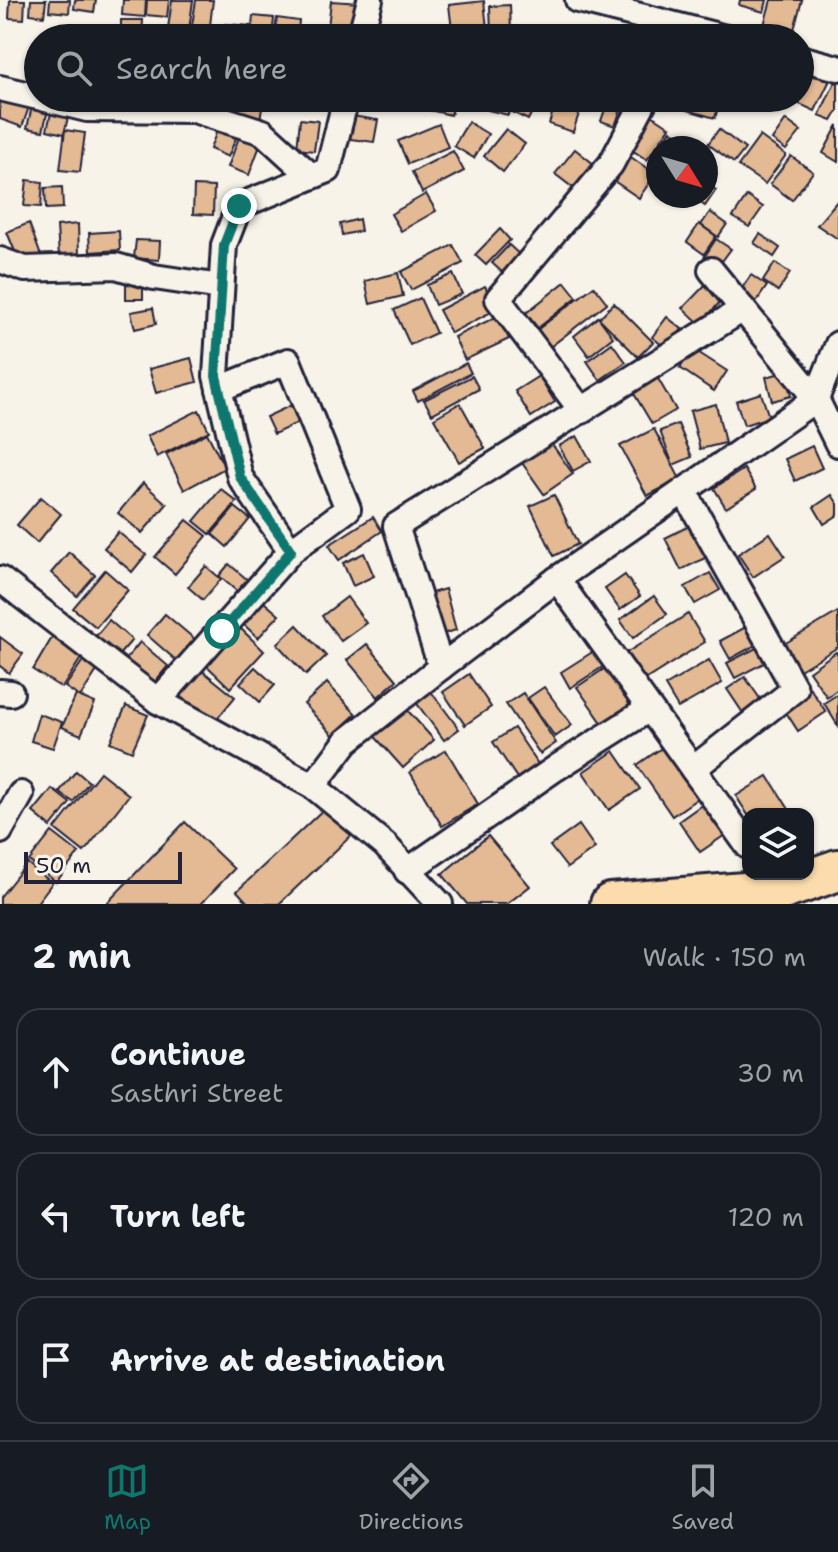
<!DOCTYPE html>
<meta charset="utf-8">
<style>
body{margin:0;font-family:"Shantell Sans",sans-serif;background:#20242c;color:#f1f3f6}
.controls{position:absolute;right:24px;bottom:24px;display:grid;overflow:hidden;border-radius:16px;box-shadow:0 2px 6px #0004}
.controls button{width:72px;height:72px;display:grid;place-items:center;padding:0;border:0;border-bottom:2px solid #363941;background:#171b24;color:#f1f3f6;font:40px sans-serif}
.compass{position:absolute;left:646px;top:136px;width:72px;height:72px;border-radius:50%;background:#171b24;box-shadow:0 2px 6px #0004;rotate:127deg}
.scale{position:absolute;left:24px;bottom:20px;width:158px;box-sizing:border-box;padding-left:8px;border:4px solid #22223b;border-top:0;font-size:22px;line-height:28px;white-space:nowrap;color:#22223b;-webkit-text-stroke:6px #f7f3e8;paint-order:stroke}
.stop{position:absolute;width:24px;height:24px;margin:-18px;border:6px solid #0f766e;border-radius:50%;background:#fff}
.stop.end{background:#0f766e;border-color:#fff;box-shadow:0 2px 8px #0008}
.list{margin:0;padding:0;list-style:none}
h2{display:flex;justify-content:space-between;align-items:center;height:104px;margin:0;padding:0 32px;font-size:34px}
h2 small{font-size:26px;font-weight:400;color:#9ea1a6}
.list li{display:grid;grid-template-columns:52px 1fr auto;gap:24px;align-items:center;box-sizing:border-box;height:128px;margin:0 16px 16px;padding:0 16px;border:2px solid #363941;border-radius:24px}
.list b{display:block;font-size:30px;white-space:nowrap}
.list p{margin:0;font-size:26px;white-space:nowrap;color:#9ea1a6}
.list em{font-size:26px;font-style:normal;color:#9ea1a6}
.icon{flex:none;width:44px;height:44px;fill:none;stroke:currentColor;stroke-width:2;stroke-linecap:round;stroke-linejoin:round}
.map{position:relative;flex:none;width:838px;height:904px;overflow:hidden}
.search{position:absolute;background:#171b24;box-shadow:0 2px 6px #0004;left:24px;right:24px;top:24px;height:88px;display:flex;align-items:center;gap:20px;box-sizing:border-box;padding:0 28px;border-radius:44px;color:#9ea1a6;font-size:30px}
.sheet{height:536px;background:#171b24}
nav{display:flex;justify-content:space-around;align-items:center;box-sizing:border-box;height:112px;border-top:2px solid #363941;background:#171b24;font-size:22px;color:#9ea1a6}
nav a{display:grid;justify-items:center;gap:4px}
nav .on{color:#0f766e}
.map>svg:first-child{display:block}
.building{fill:#e3ba93;stroke:#22223b;stroke-width:2}
.lines{fill:none;stroke-linecap:round;stroke-linejoin:round}
.street-casing{stroke:#22223b;stroke-width:30}
.primary-casing{stroke:#22223b;stroke-width:46}
.street{stroke:#f7f3e8;stroke-width:24}
.primary{stroke:#fcdcac;stroke-width:40}
.route{stroke:#0f766e;stroke-width:10}
</style>
<div class="map">
<svg width="838" height="904" viewBox="0 0 838 904">
<rect width="100%" height="100%" fill="#f7f3e8"/>
<filter id="ink" filterUnits="userSpaceOnUse"><feTurbulence type="fractalNoise" baseFrequency=".0125" numOctaves="2"/><feDisplacementMap in="SourceGraphic" scale="16" xChannelSelector="R" yChannelSelector="G"/><feConvolveMatrix kernelMatrix="1 2 1 2 8 2 1 2 1" color-interpolation-filters="sRGB"/></filter>
<g filter="url(#ink)">
<g class="building">
<polygon points="10,0 25,0 24,19 9,18"/>
<polygon points="31,0 46,0 44,16 30,14"/>
<polygon points="50,0 70,0 69,13 49,11"/>
<polygon points="75,0 96,0 94,12 74,9"/>
<polygon points="123,0 146,0 145,17 122,15"/>
<polygon points="147,0 169,0 167,17 146,15"/>
<polygon points="172,0 193,0 189,30 168,28"/>
<polygon points="196,0 213,0 209,34 191,32"/>
<polygon points="740,0 767,0 764,12 739,5"/>
<polygon points="771,0 802,0 793,33 764,25"/>
<polygon points="331,1 361,3 359,30 328,27"/>
<polygon points="484,1 488,38 453,38 449,5"/>
<polygon points="510,5 511,32 491,33 490,6"/>
<polygon points="253,16 274,18 272,38 251,38"/>
<polygon points="277,18 299,21 297,38 274,38"/>
<polygon points="121,20 143,20 142,38 121,38"/>
<polygon points="225,24 250,26 249,38 224,38"/>
<polygon points="812,68 831,78 815,111 795,102 800,98 800,93"/>
<polygon points="835,82 838,83 838,111 832,121 819,116"/>
<polygon points="0,94 30,104 22,127 0,119"/>
<polygon points="240,98 264,98 259,124 236,120"/>
<polygon points="428,98 455,98 451,115 425,109"/>
<polygon points="491,98 512,98 508,115 488,110"/>
<polygon points="519,98 539,98 528,120 512,112"/>
<polygon points="557,98 584,98 573,132 549,124"/>
<polygon points="609,98 625,98 615,126 601,121"/>
<polygon points="669,98 721,98 715,118 667,104"/>
<polygon points="33,102 49,105 43,131 27,128"/>
<polygon points="52,109 69,113 64,134 47,130"/>
<polygon points="345,115 378,120 374,142 342,138"/>
<polygon points="652,115 670,127 647,160 629,148"/>
<polygon points="300,119 318,121 314,151 297,149"/>
<polygon points="786,120 801,131 786,150 772,140"/>
<polygon points="468,122 488,134 474,158 454,146"/>
<polygon points="220,123 239,131 228,157 210,149"/>
<polygon points="439,124 448,147 408,164 398,141"/>
<polygon points="838,125 838,162 823,153"/>
<polygon points="506,129 525,144 503,172 484,156"/>
<polygon points="719,129 745,149 734,163 708,144"/>
<polygon points="65,130 85,133 80,172 60,170"/>
<polygon points="671,130 697,148 659,148"/>
<polygon points="241,132 262,140 249,175 228,167"/>
<polygon points="760,136 786,155 765,184 738,166"/>
<polygon points="575,149 595,165 576,190 555,174"/>
<polygon points="453,151 464,171 422,193 412,172"/>
<polygon points="628,155 655,174 639,198 611,179"/>
<polygon points="791,156 813,172 792,200 770,184"/>
<polygon points="27,180 43,182 41,207 24,206"/>
<polygon points="706,183 716,190 705,206 691,196 706,196"/>
<polygon points="194,186 214,187 213,215 193,214"/>
<polygon points="62,187 63,208 46,209 45,188"/>
<polygon points="426,194 436,211 401,231 391,214"/>
<polygon points="747,196 763,207 749,227 733,217"/>
<polygon points="838,200 838,239 817,225"/>
<polygon points="710,212 727,224 718,237 701,225"/>
<polygon points="359,219 361,231 342,235 340,224"/>
<polygon points="29,223 41,256 20,264 7,232"/>
<polygon points="78,224 79,255 59,257 57,226"/>
<polygon points="699,224 716,236 704,254 687,242"/>
<polygon points="500,229 510,240 486,265 475,255"/>
<polygon points="119,231 120,250 90,252 89,233"/>
<polygon points="760,234 780,248 774,257 754,243"/>
<polygon points="716,239 731,249 717,268 703,259"/>
<polygon points="136,240 160,241 159,260 134,258"/>
<polygon points="453,245 463,263 411,290 401,272"/>
<polygon points="509,245 522,257 505,275 492,263"/>
<polygon points="775,263 790,273 778,291 763,281"/>
<polygon points="398,273 403,296 370,304 365,281"/>
<polygon points="453,274 462,294 435,305 427,285"/>
<polygon points="751,275 767,286 754,305 738,294"/>
<rect x="126" y="276" width="17" height="23"/>
<polygon points="565,282 577,297 538,328 526,313"/>
<polygon points="707,283 723,299 700,324 683,308"/>
<polygon points="485,286 497,309 451,333 439,310"/>
<polygon points="594,286 607,303 550,347 537,330"/>
<polygon points="420,298 436,333 410,345 394,310"/>
<polygon points="614,303 653,342 638,357 599,318"/>
<polygon points="153,308 156,324 135,329 131,312"/>
<polygon points="498,316 509,339 465,360 454,337"/>
<polygon points="598,317 613,337 589,356 574,336"/>
<polygon points="667,317 682,329 667,349 652,337"/>
<polygon points="612,343 626,362 600,380 587,361"/>
<polygon points="693,349 727,371 714,391 680,368"/>
<polygon points="191,358 197,382 156,393 149,369"/>
<polygon points="466,363 471,373 418,401 413,391"/>
<polygon points="785,372 791,396 772,401 766,377"/>
<polygon points="472,376 479,389 432,414 424,400"/>
<polygon points="539,376 555,402 531,417 515,391"/>
<polygon points="657,377 676,410 652,424 633,392"/>
<polygon points="761,393 769,417 744,425 736,401"/>
<polygon points="298,402 306,419 274,434 266,417"/>
<polygon points="460,403 485,448 459,462 434,418"/>
<polygon points="716,404 725,443 700,449 690,411"/>
<polygon points="199,410 209,431 157,457 147,436"/>
<polygon points="678,424 692,457 673,465 660,431"/>
<polygon points="654,429 680,479 647,496 620,446"/>
<polygon points="207,433 225,468 184,490 166,454"/>
<polygon points="577,436 591,461 573,471 559,446"/>
<polygon points="549,440 573,474 544,494 520,460"/>
<polygon points="812,446 822,468 795,481 785,459"/>
<polygon points="744,469 756,489 726,508 714,488"/>
<polygon points="143,483 167,504 142,533 118,513"/>
<polygon points="221,489 237,502 210,534 194,521"/>
<polygon points="554,495 578,544 554,556 530,506"/>
<polygon points="832,495 838,504 838,515 824,524 814,507"/>
<polygon points="41,497 61,514 37,543 17,525"/>
<polygon points="235,507 250,519 227,547 212,534"/>
<polygon points="373,517 382,531 339,560 329,545"/>
<polygon points="187,520 207,536 175,574 155,557"/>
<polygon points="691,525 707,557 681,570 665,538"/>
<polygon points="118,532 146,555 132,572 104,548"/>
<polygon points="770,533 785,556 753,577 738,554"/>
<polygon points="69,552 95,575 77,596 51,573"/>
<polygon points="364,553 374,576 353,586 343,563"/>
<polygon points="229,564 249,581 239,593 219,576"/>
<polygon points="206,566 221,579 203,600 188,587"/>
<polygon points="105,570 128,590 96,627 73,608"/>
<polygon points="710,573 720,590 695,604 685,587"/>
<polygon points="625,575 640,596 620,610 605,589"/>
<polygon points="445,589 456,630 436,636 425,595"/>
<polygon points="257,596 279,615 258,638 237,618"/>
<polygon points="654,596 667,614 633,638 620,620"/>
<polygon points="347,597 366,623 341,641 322,616"/>
<polygon points="838,612 838,647 800,670 784,644"/>
<polygon points="165,614 197,641 178,662 147,635"/>
<polygon points="688,614 705,642 643,681 626,653"/>
<polygon points="109,620 132,640 118,656 95,637"/>
<polygon points="755,622 765,640 730,659 720,641"/>
<polygon points="237,625 264,651 230,688 202,661"/>
<polygon points="297,625 326,656 306,675 277,644"/>
<polygon points="53,636 83,655 62,688 33,670"/>
<polygon points="0,637 23,654 9,673 0,666"/>
<polygon points="140,642 168,666 154,683 126,659"/>
<polygon points="367,644 397,680 378,697 347,660"/>
<polygon points="764,644 772,659 735,678 727,663"/>
<polygon points="594,651 604,666 570,688 561,672"/>
<polygon points="836,652 838,656 838,689 827,697 809,671"/>
<polygon points="86,656 100,666 80,697 65,687"/>
<polygon points="709,660 722,683 678,708 665,686"/>
<polygon points="255,667 275,685 260,702 240,683"/>
<polygon points="607,667 632,704 603,724 577,687"/>
<polygon points="199,668 235,697 212,725 177,697"/>
<polygon points="469,674 491,707 465,725 443,692"/>
<polygon points="745,677 763,703 745,716 727,689"/>
<polygon points="327,683 356,714 333,735 304,704"/>
<polygon points="544,687 572,725 555,737 528,698"/>
<polygon points="810,688 826,712 798,731 782,706"/>
<polygon points="430,690 459,729 444,740 415,701"/>
<polygon points="523,693 556,743 540,754 506,704"/>
<polygon points="838,694 838,726 824,703"/>
<polygon points="76,695 95,703 81,735 62,727"/>
<polygon points="401,703 434,740 403,768 370,731"/>
<polygon points="126,706 148,715 132,751 110,742"/>
<polygon points="39,714 62,722 53,748 31,741"/>
<polygon points="514,728 538,764 517,778 493,742"/>
<polygon points="666,745 701,796 672,816 637,765"/>
<polygon points="446,750 478,804 442,826 410,772"/>
<polygon points="614,751 640,789 609,810 583,772"/>
<polygon points="76,771 89,782 73,802 59,792"/>
<polygon points="100,772 129,795 84,852 55,829"/>
<polygon points="768,776 792,814 748,815 736,796"/>
<polygon points="52,789 70,803 51,827 33,812"/>
<polygon points="703,804 725,835 700,852 679,821"/>
<polygon points="328,805 354,833 279,904 249,904 237,891"/>
<polygon points="185,822 234,869 201,904 106,904"/>
<polygon points="579,825 595,848 567,868 550,846"/>
<polygon points="52,832 79,853 56,882 29,861"/>
<polygon points="488,836 530,886 507,904 467,904 442,874"/>
<polygon points="27,863 52,883 36,904 0,904 0,897"/>
</g>
<g class="lines">
<defs>
<g id="street">
<polyline points="578,0 726,38"/>
<polyline points="360,38 370,0"/>
<polyline points="800,58 838,68"/>
<polyline points="0,88 38,97"/>
<polyline points="42,98 87,109 194,110 263,132 310,175"/>
<polyline points="0,260 25,269 116,266 154,277 221,287"/>
<polyline points="711,270 816,399 838,444"/>
<polyline points="582,411 498,299 611,164 646,98"/>
<polyline points="684,491 795,689 693,769"/>
<polyline points="291,551 240,477 216,376 224,245 239,206 328,170 346,98"/>
<polyline points="0,579 158,701 313,786 385,845 440,904"/>
<polyline points="557,579 748,846"/>
<polyline points="441,667 396,526 743,309"/>
<polyline points="0,692 11,693"/>
<polyline points="158,701 291,551 348,509 288,361 219,389"/>
<polyline points="313,786 347,741 441,667 557,579 816,399 838,344"/>
<polyline points="0,831 21,794"/>
<polyline points="407,871 556,768 649,709"/>
</g>
<polyline id="primary" points="611,904 780,890 838,870"/>
</defs>
<use href="#street" class="street-casing"/>
<use href="#primary" class="primary-casing"/>
<use href="#street" class="street"/>
<use href="#primary" class="primary"/>
</g>
</g>
<g class="lines" filter="url(#ink)">
<polyline class="route" points="222,631 291,551 240,477 216,376 224,245 239,206"/>
</g>
</svg>
<div class="controls">
<button><svg class="icon" aria-label="layers" viewBox="0 0 24 24"><path d="M12 4l9 5-9 5-9-5zM3 14l9 5 9-5"/></svg></button>
</div>
<svg class="compass" viewBox="-18 -18 36 36"><path d="M0-13l5 13h-10z" fill="#e53935"/><path d="M0 13l5-13h-10z" fill="#9ea1a6"/></svg>
<div class="scale">50 m</div>
<div class="stop" style="left:222px;top:631px"></div>
<div class="stop end" style="left:239px;top:206px"></div>
<div class="search"><svg class="icon" aria-label="search" viewBox="0 0 24 24"><circle cx="10" cy="10" r="6"/><path d="M15 15l6 6"/></svg>Search here</div>
</div>
<section class="sheet">
<h2>2 min<small>Walk · 150 m</small></h2>
<ul class="list">
<li><svg class="icon" aria-label="ahead" viewBox="0 0 24 24"><path d="M12 20V5M6 11l6-6 6 6"/></svg><div><b>Continue</b><p>Sasthri Street</p></div><em>30 m</em></li>
<li><svg class="icon" aria-label="left" viewBox="0 0 24 24"><path d="M17 20v-9H6M10 6l-5 5 5 5"/></svg><div><b>Turn left</b></div><em>120 m</em></li>
<li><svg class="icon" aria-label="arrive" viewBox="0 0 24 24"><path d="M6 21V4h12l-3 4 3 4H6"/></svg><div><b>Arrive at destination</b></div></li>
</ul>
</section>
<nav>
<a class="on"><svg class="icon" aria-label="map" viewBox="0 0 24 24"><path d="M3 6l6-2 6 2 6-2v14l-6 2-6-2-6 2zM9 4v14M15 6v14"/></svg>Map</a>
<a><svg class="icon" aria-label="directions" viewBox="0 0 24 24"><path d="M12 3l9 9-9 9-9-9zM9 14v-3h6M13 9l2 2-2 2"/></svg>Directions</a>
<a><svg class="icon" aria-label="saved" viewBox="0 0 24 24"><path d="M7 4h10v16l-5-4-5 4z"/></svg>Saved</a>
</nav>
